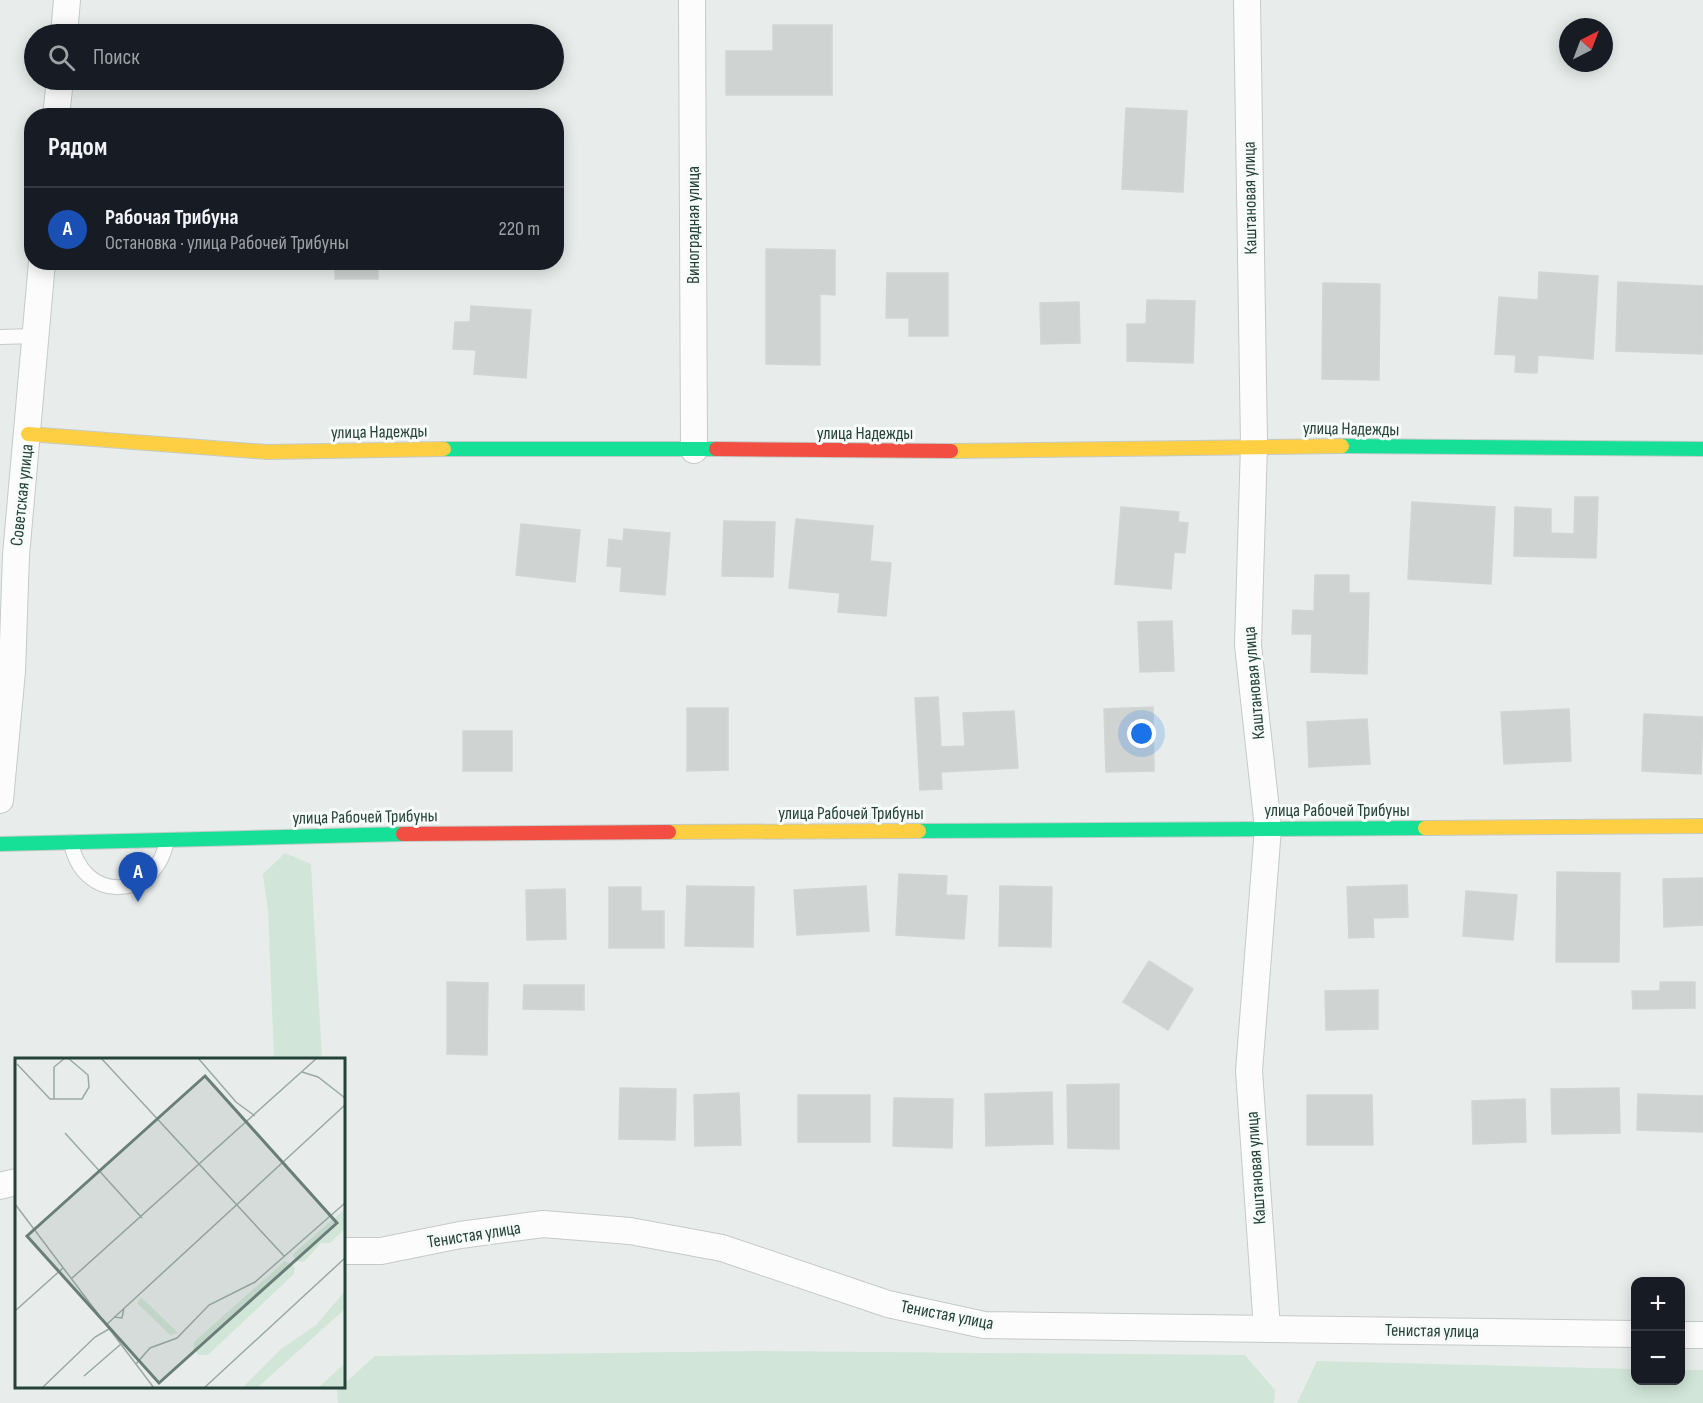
<!DOCTYPE html>
<html lang="ru">
<meta charset="utf-8">
<style>
body{margin:0;font-family:"Sofia Sans Condensed",sans-serif;background:#20242c;color:#f1f3f6}
.controls{position:absolute;right:18px;bottom:18px;display:grid;overflow:hidden;border-radius:12px;box-shadow:0 3px 15px #0003}
.controls button{width:54px;height:54px;display:grid;place-items:center;padding:0;border:0;border-bottom:2px solid #363941;background:#171b24;color:#f1f3f6;font:30px sans-serif}
.compass{position:absolute;left:1559px;top:18px;width:54px;height:54px;border-radius:50%;background:#171b24;box-shadow:0 3px 15px #0003;rotate:42deg}
.you{position:absolute;left:1142px;top:734px;width:21px;height:21px;margin:-15px;border:4px solid #fff;border-radius:50%;background:#1a73e8;box-shadow:0 0 0 9px #1a73e833}
.badge{display:grid;place-items:center;width:39px;height:39px;border-radius:50%;background:#697e78;color:#fff;font-size:20px;font-weight:700}
.pin{position:absolute;translate:-50% -50px;filter:drop-shadow(0 2px 3px #0008)}
.pin::after{content:'';position:absolute;top:32px;width:21px;height:18px;background:inherit;clip-path:polygon(0 0,100% 0,50% 100%)}
.list{margin:0;padding:0;list-style:none}
h2{display:flex;justify-content:space-between;align-items:center;height:78px;margin:0;padding:0 24px;font-size:26px}
h2 small{font-size:20px;font-weight:400;color:#9ea1a6}
.list li{display:grid;grid-template-columns:39px 1fr auto;gap:18px;align-items:center;box-sizing:border-box;height:84px;padding:0 24px;border-top:2px solid #363941}
.list b{display:block;font-size:22px;white-space:nowrap}
.list p{margin:0;font-size:20px;white-space:nowrap;color:#9ea1a6}
.list em{font-size:20px;font-style:normal;color:#9ea1a6}
.icon{flex:none;width:33px;height:33px;fill:none;stroke:currentColor;stroke-width:2;stroke-linecap:round;stroke-linejoin:round}
.map{position:relative;flex:none;width:1703px;height:1403px;overflow:hidden}
.search{position:absolute;background:#171b24;box-shadow:0 3px 15px #0003;left:24px;top:24px;width:540px;height:66px;display:flex;align-items:center;gap:15px;box-sizing:border-box;padding:0 21px;border-radius:33px;color:#9ea1a6;font-size:22px}
.panel{position:absolute;background:#171b24;box-shadow:0 3px 15px #0003;left:24px;top:108px;width:540px;height:162px;border-radius:24px}
.map>svg:first-child{display:block}
.green{fill:#d1e6d8}
.building{fill:#cfd4d2;stroke:#d1d6d4;stroke-width:1.5}
.lines{fill:none;stroke-linecap:round;stroke-linejoin:round}
.lane-casing{stroke:#c5cac8;stroke-width:16}
.street-casing{stroke:#c5cac8;stroke-width:28}
.fast-casing{stroke:#c3cbc8;stroke-width:16}
.slow-casing{stroke:#c3cbc8;stroke-width:16}
.jam-casing{stroke:#c3cbc8;stroke-width:16}
.lane{stroke:#fcfcfc;stroke-width:14}
.street{stroke:#fcfcfc;stroke-width:26}
.fast{stroke:#16e098;stroke-width:14}
.slow{stroke:#ffcf43;stroke-width:14}
.jam{stroke:#f24e42;stroke-width:14}
.labels{text-anchor:middle;dominant-baseline:central;stroke-width:6;stroke-linejoin:round;paint-order:stroke}
.street-label{font-size:18px;fill:#24423a;stroke:#f7fbf9}
.inset-road{fill:none;stroke:#9aa9a4;stroke-width:1.5}
.view{fill:#697e78;fill-opacity:0.15;stroke:#697e78;stroke-width:3}
.inset-edge{fill:none;stroke:#24423a;stroke-width:3}
</style>
<div class="map">
<svg width="1703" height="1403" viewBox="0 0 1703 1403">
<rect width="100%" height="100%" fill="#e8edeb"/>
<g class="green">
<polygon points="285,853 311,864 322,1059 274,1059 268,911 263,874"/>
<polygon points="757,1351 1245,1355 1275,1390 1274,1403 338,1403 337,1390 375,1356"/>
<polygon points="1317,1361 1635,1369 1636,1380 1680,1380 1681,1370 1703,1370 1703,1403 1297,1403"/>
</g>
<g class="building">
<polygon points="773,25 832,25 832,95 726,95 726,51 773,51"/>
<polygon points="1126,108 1187,111 1183,192 1122,189"/>
<polygon points="766,249 835,250 835,295 820,294 820,365 766,364"/>
<rect x="335" y="262" width="43" height="17"/>
<polygon points="1539,272 1598,276 1593,359 1538,355 1537,373 1515,372 1516,355 1495,354 1499,297 1538,300"/>
<polygon points="887,273 948,273 948,336 909,336 909,318 886,318"/>
<polygon points="1618,282 1703,286 1702,354 1616,351"/>
<polygon points="1323,283 1380,284 1379,380 1322,379"/>
<polygon points="1147,300 1195,301 1193,363 1127,361 1127,324 1146,324"/>
<polygon points="1079,302 1080,343 1041,344 1040,303"/>
<polygon points="471,306 531,310 526,378 474,374 476,350 453,349 455,322 470,322"/>
<polygon points="1575,497 1598,497 1596,558 1514,556 1515,507 1551,509 1551,533 1574,534"/>
<polygon points="1412,502 1495,507 1491,584 1408,579"/>
<polygon points="1121,507 1179,512 1178,522 1188,523 1185,553 1174,552 1171,589 1115,584"/>
<polygon points="796,519 873,526 870,561 891,563 886,616 838,612 840,593 789,588"/>
<polygon points="724,521 775,522 773,577 722,576"/>
<polygon points="521,524 580,530 575,582 516,575"/>
<polygon points="624,529 670,533 665,595 620,591 622,567 607,566 609,539 623,541"/>
<polygon points="1315,575 1349,575 1349,593 1369,593 1367,674 1311,672 1312,634 1292,634 1293,610 1314,611"/>
<polygon points="1172,621 1174,671 1140,672 1138,622"/>
<polygon points="938,697 941,747 965,746 963,713 1014,711 1018,768 941,772 942,789 920,790 915,698"/>
<polygon points="1153,707 1154,771 1106,772 1104,709"/>
<polygon points="687,708 728,708 728,770 687,771"/>
<polygon points="1569,709 1571,761 1504,764 1501,712"/>
<polygon points="1644,714 1703,717 1701,774 1642,771"/>
<polygon points="1367,719 1370,764 1309,767 1307,722"/>
<rect x="463" y="731" width="49" height="40"/>
<polygon points="1557,872 1620,873 1619,962 1556,962"/>
<polygon points="899,874 947,876 946,895 967,896 964,939 896,935"/>
<polygon points="1703,878 1703,925 1664,927 1663,879"/>
<polygon points="1407,885 1408,917 1373,918 1374,937 1349,938 1347,887"/>
<polygon points="687,886 754,887 753,947 685,946"/>
<polygon points="866,886 869,931 797,935 794,890"/>
<polygon points="1000,886 1052,887 1051,947 999,946"/>
<polygon points="609,887 641,887 641,911 664,911 664,948 609,948"/>
<polygon points="565,889 566,939 527,940 526,890"/>
<polygon points="1466,891 1517,895 1513,940 1463,936"/>
<polygon points="1149,961 1193,989 1168,1030 1123,1002"/>
<polygon points="447,982 488,983 487,1055 447,1054"/>
<polygon points="1660,982 1695,982 1695,1008 1633,1009 1632,991 1660,991"/>
<polygon points="524,985 584,985 584,1010 523,1009"/>
<polygon points="1378,990 1378,1029 1326,1030 1325,991"/>
<polygon points="1119,1084 1119,1149 1068,1148 1067,1085"/>
<polygon points="620,1088 676,1089 675,1140 619,1139"/>
<polygon points="1619,1088 1620,1133 1552,1134 1551,1089"/>
<polygon points="1052,1092 1053,1144 986,1146 985,1094"/>
<polygon points="739,1093 741,1145 695,1146 694,1095"/>
<polygon points="1638,1094 1703,1096 1703,1132 1637,1130"/>
<rect x="798" y="1095" width="72" height="47"/>
<polygon points="1307,1095 1372,1095 1373,1145 1307,1145"/>
<polygon points="894,1098 953,1099 952,1148 893,1146"/>
<polygon points="1525,1099 1526,1142 1473,1144 1472,1101"/>
</g>
<g class="lines">
<defs>
<g id="lane">
<polyline points="0,337 35,336"/>
<path d="M 71,842 C 82,904 156,901 167,840"/>
</g>
<g id="street">
<polyline points="692,0 694,450"/>
<polyline points="1247,0 1254,445 1248,645 1268,828 1249,1071 1267,1329"/>
<polyline points="64,34 67,0"/>
<polyline points="56,116 60,80"/>
<polyline points="0,800 12,671 16,555 42,262"/>
<polyline points="0,1186 16,1182"/>
<polyline points="344,1251 381,1251 460,1235 543,1224 630,1231 722,1248 888,1304 984,1325 1636,1334"/>
<polyline points="1680,1335 1703,1335"/>
</g>
<g id="fast">
<polyline points="1342,446 1703,449"/>
<polyline points="444,449 716,449"/>
<polyline points="919,831 1425,828"/>
<polyline points="0,844 403,834"/>
</g>
<g id="slow">
<polyline points="28,434 267,452 444,449"/>
<polyline points="951,451 1342,446"/>
<polyline points="1425,828 1703,826"/>
<polyline points="669,832 919,831"/>
</g>
<g id="jam">
<polyline points="716,449 951,451"/>
<polyline points="403,834 669,832"/>
</g>
</defs>
<use href="#lane" class="lane-casing"/>
<use href="#street" class="street-casing"/>
<use href="#fast" class="fast-casing"/>
<use href="#slow" class="slow-casing"/>
<use href="#jam" class="jam-casing"/>
<use href="#lane" class="lane"/>
<use href="#street" class="street"/>
<use href="#fast" class="fast"/>
<use href="#slow" class="slow"/>
<use href="#jam" class="jam"/>
</g>
<g class="labels">
<g class="street-label">
<text transform="translate(1250 198) rotate(-91)">Каштановая улица</text>
<text transform="translate(693 225) rotate(-90)">Виноградная улица</text>
<text transform="translate(1351 429) rotate(1)">улица Надежды</text>
<text transform="translate(379 432) rotate(-1)">улица Надежды</text>
<text x="865" y="433">улица Надежды</text>
<text transform="translate(22 495) rotate(-84)">Советская улица</text>
<text transform="translate(1254 683) rotate(-95)">Каштановая улица</text>
<text x="1337" y="810">улица Рабочей Трибуны</text>
<text x="851" y="813">улица Рабочей Трибуны</text>
<text transform="translate(365 817) rotate(-1)">улица Рабочей Трибуны</text>
<text transform="translate(1256 1168) rotate(-94)">Каштановая улица</text>
<text transform="translate(474 1235) rotate(-9)">Тенистая улица</text>
<text transform="translate(947 1315) rotate(11)">Тенистая улица</text>
<text transform="translate(1432 1331) rotate(1)">Тенистая улица</text>
</g>
</g>
<g transform="translate(15 1058)">
<rect width="330" height="330" fill="#e8edeb"/>
<path d="M 330,151 L 330,171 L 315,185 L 306,185 L 289,204 L 280,203 L 278,196 ZM 270,203 L 280,209 L 279,216 L 193,297 L 184,297 L 178,292 L 179,284 ZM 330,233 L 330,251 L 242,330 L 227,330 L 266,291 L 301,267 ZM 126,239 L 163,275 L 155,277 L 122,245 ZM 330,305 L 330,330 L 303,330 Z" fill="#d1e6d8"/>
<path class="inset-road" d="M 86,0 L 269,198M 183,0 L 221,44 L 240,58M 2,6 L 35,41 L 67,41 L 74,29 L 73,17 L 53,0M 287,14 L 303,19 L 330,40M 39,41 L 39,9 L 50,0M 50,75 L 127,160M 0,146 L 139,330M 56,221 L 302,0M 0,253 L 48,210M 99,259 L 107,260 L 109,250M 91,267 L 330,47M 121,306 L 135,290 L 162,280 L 194,247 L 240,224 L 330,145M 69,318 L 106,286M 27,330 L 80,279 L 94,271M 189,330 L 330,200"/>
<path class="view" d="M 190,18 L 322,165 L 144,325 L 12,178 Z"/>
<rect width="330" height="330" class="inset-edge"/>
</g>
</svg>
<div class="controls">
<button>+</button>
<button>−</button>
</div>
<svg class="compass" viewBox="-18 -18 36 36"><path d="M0-13l5 13h-10z" fill="#e53935"/><path d="M0 13l5-13h-10z" fill="#9ea1a6"/></svg>
<div class="you"></div>
<div class="pin badge" style="left:138px;top:902px;background:#1a4fb4">A</div>
<div class="search"><svg class="icon" aria-label="search" viewBox="0 0 24 24"><circle cx="10" cy="10" r="6"/><path d="M15 15l6 6"/></svg>Поиск</div>
<section class="panel">
<h2>Рядом<small></small></h2>
<ul class="list">
<li><span class="badge" style="background:#1a4fb4">A</span><div><b>Рабочая Трибуна</b><p>Остановка · улица Рабочей Трибуны</p></div><em>220 m</em></li>
</ul>
</section>
</div>
